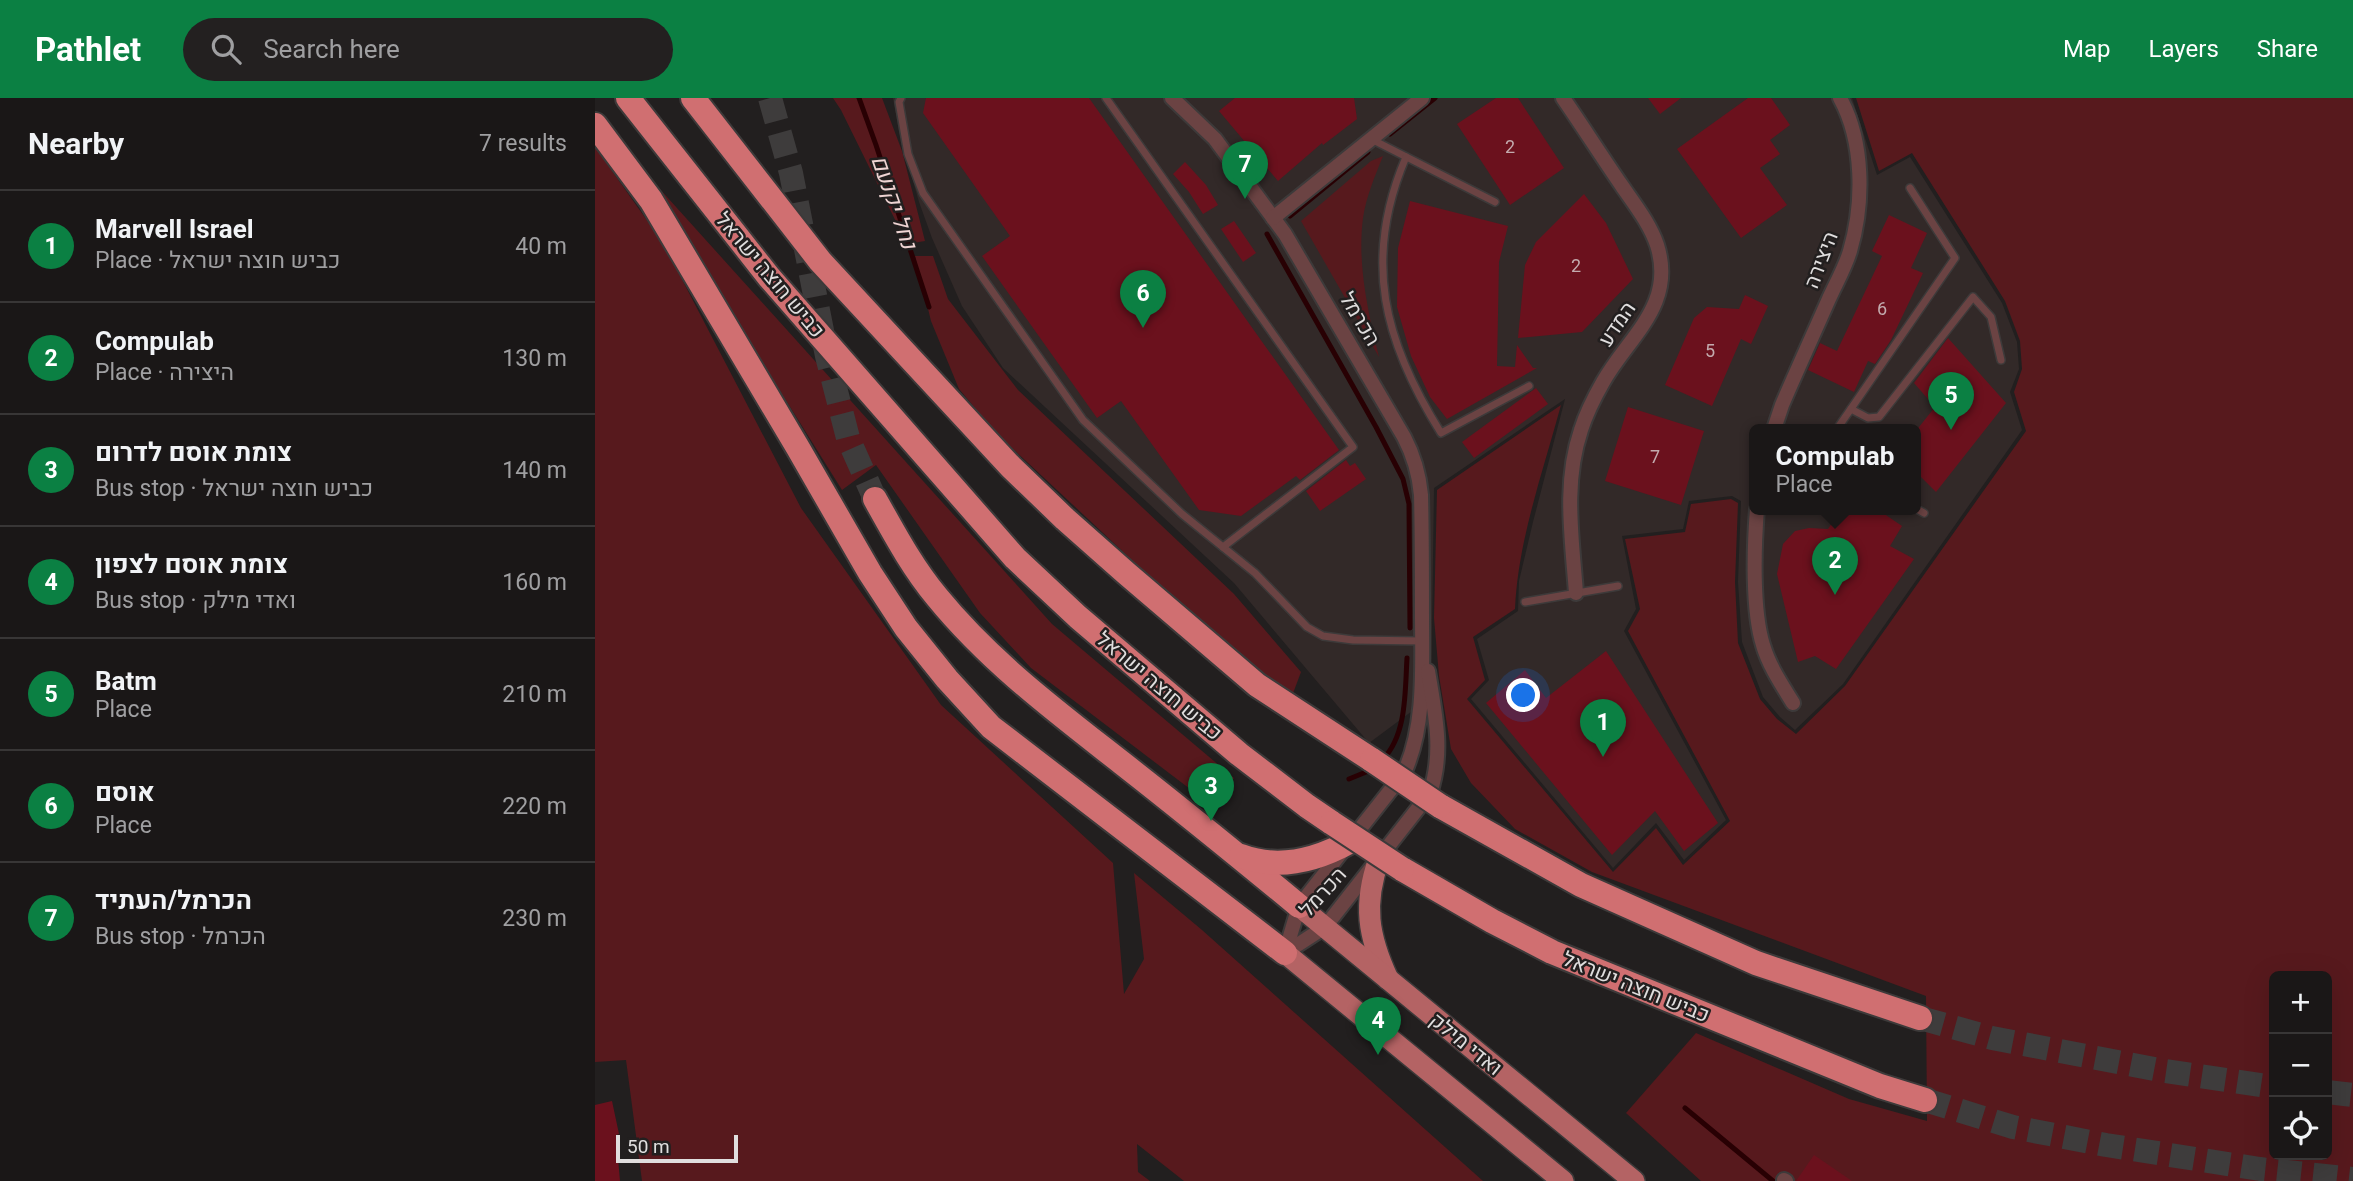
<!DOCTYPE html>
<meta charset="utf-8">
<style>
body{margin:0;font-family:Roboto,Heebo,sans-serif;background:#232020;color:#f1f3f6}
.controls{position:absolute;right:21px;bottom:21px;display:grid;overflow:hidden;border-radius:10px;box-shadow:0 7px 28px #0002}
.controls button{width:63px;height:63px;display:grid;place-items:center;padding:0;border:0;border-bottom:2px solid #383636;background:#1a1717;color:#f1f3f6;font:35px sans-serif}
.scale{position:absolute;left:21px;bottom:18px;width:122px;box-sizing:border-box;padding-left:7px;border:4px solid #e0dede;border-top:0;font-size:19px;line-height:24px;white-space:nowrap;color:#e0dede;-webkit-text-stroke:5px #221f1f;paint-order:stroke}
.you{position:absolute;left:929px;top:598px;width:24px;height:24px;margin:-18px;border:5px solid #fff;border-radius:50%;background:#1a73e8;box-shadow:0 0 0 10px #1a73e833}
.badge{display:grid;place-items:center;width:46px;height:46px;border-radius:50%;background:#0b8043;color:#fff;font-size:23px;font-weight:700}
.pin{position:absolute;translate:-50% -58px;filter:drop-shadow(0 2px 4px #0008)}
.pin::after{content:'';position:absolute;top:37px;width:24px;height:21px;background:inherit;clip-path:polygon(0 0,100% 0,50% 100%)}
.popup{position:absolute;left:1154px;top:326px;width:172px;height:91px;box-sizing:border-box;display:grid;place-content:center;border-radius:10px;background:#1a1717;filter:drop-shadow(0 2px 5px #0005);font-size:23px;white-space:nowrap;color:#9f9fa1}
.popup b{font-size:26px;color:#f1f3f6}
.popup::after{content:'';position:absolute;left:50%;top:100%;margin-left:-14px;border:14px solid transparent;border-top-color:#1a1717}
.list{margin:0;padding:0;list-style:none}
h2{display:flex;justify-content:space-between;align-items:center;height:91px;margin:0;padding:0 28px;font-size:30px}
h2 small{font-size:23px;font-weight:400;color:#9f9fa1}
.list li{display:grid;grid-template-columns:46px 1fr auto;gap:21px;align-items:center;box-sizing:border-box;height:112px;padding:0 28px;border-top:2px solid #383636}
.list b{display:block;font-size:26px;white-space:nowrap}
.list p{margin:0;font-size:23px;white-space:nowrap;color:#9f9fa1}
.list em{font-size:23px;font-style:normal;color:#9f9fa1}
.icon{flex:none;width:38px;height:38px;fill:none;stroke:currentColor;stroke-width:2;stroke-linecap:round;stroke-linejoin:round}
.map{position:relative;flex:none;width:1758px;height:1083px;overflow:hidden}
header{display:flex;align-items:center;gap:42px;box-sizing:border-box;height:98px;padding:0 35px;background:#0b8043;color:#fff}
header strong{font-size:33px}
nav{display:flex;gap:38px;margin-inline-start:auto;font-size:24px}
.search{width:490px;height:63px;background:#232020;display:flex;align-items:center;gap:18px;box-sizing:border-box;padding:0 24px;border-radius:38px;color:#9f9fa1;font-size:26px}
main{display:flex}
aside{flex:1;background:#1a1717}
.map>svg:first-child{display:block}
.built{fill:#322928;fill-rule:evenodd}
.green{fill:#57191d;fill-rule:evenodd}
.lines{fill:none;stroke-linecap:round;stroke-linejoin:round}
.stream{stroke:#280003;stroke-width:5}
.building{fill:#6b111d}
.highway-tunnel{stroke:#3e3c3c;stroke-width:24;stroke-dasharray:24 12;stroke-linecap:butt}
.lane-casing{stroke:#3d3a3a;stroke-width:10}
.street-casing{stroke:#3d3a3a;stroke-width:18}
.primary-casing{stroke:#3d3a3a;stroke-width:24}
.highway-casing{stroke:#3d3a3a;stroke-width:28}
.lane{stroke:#6b4343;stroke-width:7}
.street{stroke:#6b4343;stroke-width:14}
.primary{stroke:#b46364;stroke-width:21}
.highway{stroke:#d06f71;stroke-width:24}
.highway-bridge-casing{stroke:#3d3a3a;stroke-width:28;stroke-linecap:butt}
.highway-bridge{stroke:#d06f71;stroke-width:24}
.labels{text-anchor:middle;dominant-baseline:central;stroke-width:5;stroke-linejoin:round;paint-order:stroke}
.number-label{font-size:18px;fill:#c3abae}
.street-label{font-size:21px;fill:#e0dede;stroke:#221f1f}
.water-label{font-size:23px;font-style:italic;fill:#efd4d3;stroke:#221f1f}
</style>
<header>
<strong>Pathlet</strong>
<div class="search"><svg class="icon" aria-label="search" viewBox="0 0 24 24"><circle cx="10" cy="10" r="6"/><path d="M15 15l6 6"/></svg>Search here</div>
<nav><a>Map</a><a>Layers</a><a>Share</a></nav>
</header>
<main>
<aside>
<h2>Nearby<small>7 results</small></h2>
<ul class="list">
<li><span class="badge">1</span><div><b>Marvell Israel</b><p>Place · כביש חוצה ישראל</p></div><em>40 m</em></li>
<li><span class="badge">2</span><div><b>Compulab</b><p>Place · היצירה</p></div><em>130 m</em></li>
<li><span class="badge">3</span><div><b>צומת אוסם לדרום</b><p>Bus stop · כביש חוצה ישראל</p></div><em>140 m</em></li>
<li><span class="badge">4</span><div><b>צומת אוסם לצפון</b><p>Bus stop · ואדי מילק</p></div><em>160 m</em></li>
<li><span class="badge">5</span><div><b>Batm</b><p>Place</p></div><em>210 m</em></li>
<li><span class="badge">6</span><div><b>אוסם</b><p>Place</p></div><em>220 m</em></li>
<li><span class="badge">7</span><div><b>הכרמל/העתיד</b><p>Bus stop · הכרמל</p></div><em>230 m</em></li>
</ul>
</aside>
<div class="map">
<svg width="1758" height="1083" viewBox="0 0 1758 1083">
<rect width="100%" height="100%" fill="#221f1f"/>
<path class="built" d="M 298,0 L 1257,0 L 1282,77 L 1315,59 L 1407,205 L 1422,244 L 1424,271 L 1415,294 L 1427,332 L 1248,586 L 1200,632 L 1185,619 L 1168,599 L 1147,544 L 1143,484 L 1146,403 L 1137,398 L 1094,403 L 1088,431 L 1027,438 L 1041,511 L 1029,533 L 1131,722 L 1089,762 L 1061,725 L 1018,770 L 876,601 L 894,582 L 882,541 L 923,513 L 924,483 L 938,424 L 970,301 L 839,390 L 836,599 L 774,645 L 639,485 L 408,270 L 367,208 L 337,140 L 324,104 L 304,34 ZM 1160,331 L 1320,331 L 1320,411 L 1160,411 Z"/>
<g class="green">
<polygon points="238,0 287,0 307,53 330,143 312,146 246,12"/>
<path d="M 1261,0 L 1758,0 L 1758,1083 L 1106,1083 L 1031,1015 L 1101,935 L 1254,1001 L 1332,1023 L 1331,898 L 997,774 L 920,731 L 876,685 L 856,651 L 844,578 L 839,520 L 842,392 L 966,307 C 948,374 923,442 920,511 L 878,539 L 890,582 L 872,601 L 1018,774 L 1061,730 L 1088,767 L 1135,723 L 1033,533 L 1045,511 L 1030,441 L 1090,434 L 1096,406 L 1136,401 L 1143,405 L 1140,484 L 1143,545 L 1165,601 L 1182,621 L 1201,636 L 1250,588 L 1431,333 L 1419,294 L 1427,271 L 1425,243 L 1410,203 L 1317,55 L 1284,73 ZM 1679,878 L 1732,878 L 1732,1057 L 1679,1057 Z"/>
<polygon points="0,49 68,145 206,410 346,607 518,765 529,896 549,861 539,775 607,832 888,1083 589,1083 542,1046 543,1074 555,1083 47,1083 31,962 0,964"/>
<path d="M 788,58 C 780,78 771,99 768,120 C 762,166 773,214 784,259 L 706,123 L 776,63 Z"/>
<polygon points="45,69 457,526 639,680 620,710 436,570 385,515 281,367 247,392"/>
<polygon points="320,158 338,158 353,201 423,292 639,496 706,574 697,598 598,519 402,336 364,291 336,223"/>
</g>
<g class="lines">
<g class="stream">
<polyline points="264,0 281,47 334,209"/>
<polyline points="795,36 840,0"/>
<polyline points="695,118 773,54"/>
<polyline points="672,136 781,329 808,381 814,406 815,530"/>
<path d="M 788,661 C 812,637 810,592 812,560"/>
<polyline points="754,681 776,672"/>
<polyline points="1090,1010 1178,1083"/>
</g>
</g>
<g class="building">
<polygon points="331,0 494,0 744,352 705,382 701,378 646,418 604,412 526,303 502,320 387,158 415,138 328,15"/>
<polygon points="640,0 759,0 762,21 728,47 727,45 683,83 624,13"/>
<polygon points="901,0 923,0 969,70 915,107 862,26"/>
<polygon points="1053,0 1086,0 1065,16"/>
<polygon points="1153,0 1176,0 1195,27 1175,42 1185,56 1165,70 1192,107 1146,140 1082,51"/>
<polygon points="590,64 611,87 623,107 608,116 594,94 578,76"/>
<polygon points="989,96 1011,125 1038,181 987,234 923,240 930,167 941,144"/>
<polygon points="815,103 913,128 904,164 902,268 920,269 922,247 938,270 942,270 852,321 835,299 816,258 802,209 803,150"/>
<polygon points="1294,117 1332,135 1316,170 1328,175 1296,242 1280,266 1273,263 1259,294 1213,272 1225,245 1242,253 1287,158 1277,153"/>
<polygon points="639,123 661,155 648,164 626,131"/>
<polygon points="1150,197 1173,208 1156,246 1146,241 1117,308 1070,287 1099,220 1112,209 1144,211"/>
<polygon points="1353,240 1411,305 1341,394 1320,373 1320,334 1340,309 1319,285"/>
<polygon points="941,290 953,306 879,360 867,344"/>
<polygon points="1033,309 1109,333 1086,407 1010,383"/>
<polygon points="751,362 755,368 760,365 771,381 725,413 711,393"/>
<polygon points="1246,411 1282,411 1307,428 1295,448 1319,461 1241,571 1220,558 1203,564 1182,476 1188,446 1200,433 1214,430 1233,431"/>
<polygon points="1011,553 1123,725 1089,753 1060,713 1017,757 891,605 930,572 951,600"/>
<polygon points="17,1003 24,1036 21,1037 25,1083 0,1083 0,1007"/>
<polygon points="1219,1057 1257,1083 1201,1083"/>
</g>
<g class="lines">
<g class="highway-tunnel">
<polyline points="175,0 196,75 232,258 253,340 280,401"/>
<polyline points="1325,920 1397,940 1570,973 1679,989"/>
<polyline points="1732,994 1758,997"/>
<polyline points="1330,1002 1418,1029 1511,1047 1665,1071 1758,1081"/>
</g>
<defs>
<g id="lane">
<polyline points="306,0 304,4 313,56 328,95 488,322 587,416 660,475 712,529 728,538 758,542 827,543"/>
<polyline points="511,0 758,349 628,449"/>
<polyline points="776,41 900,104"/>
<path d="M 811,59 C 767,162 789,244 846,335 L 934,288"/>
<polyline points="1256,311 1273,320 1284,319 1378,199 1396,219 1406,262"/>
<polyline points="1242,331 1360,160 1315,90"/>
<polyline points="1320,410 1329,415"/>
<polyline points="930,504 1023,488"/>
</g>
<g id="street">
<path d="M 577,0 L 620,41 L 690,136 L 809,339 C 819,358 824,375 826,397 C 827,437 827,476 827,516 C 827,568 831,627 809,675 L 704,808 L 690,855"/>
<path d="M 968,0 C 988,29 1007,59 1027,88 C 1040,107 1055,126 1062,147 C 1081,207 1034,238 1008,284 C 1000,298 991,316 986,332 C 968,385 977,440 981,495"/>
<polyline points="678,120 827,0"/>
<path d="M 1179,331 L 1187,307 C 1202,272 1218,237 1233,203 C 1240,187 1250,170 1255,153 C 1269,105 1269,44 1245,0"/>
<path d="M 1162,411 C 1159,449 1157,512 1168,547 C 1174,568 1187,587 1198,605"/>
<path d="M 690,855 L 730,829 L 835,695 C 849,654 840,615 833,573"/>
<polyline points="1189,1082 1191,1083"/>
</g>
<g id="primary">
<path d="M 784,761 C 768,806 773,838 793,881"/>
<polyline points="704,808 1039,1083"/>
<polyline points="690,855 968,1083"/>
</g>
<g id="highway">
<polyline points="33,0 174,179 420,460 483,519 644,656 712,708 737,725"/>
<polyline points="98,0 225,163 416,369 470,421 531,475 662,587 777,662"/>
<polyline points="0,27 56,102 203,350 275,475 311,530 352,581 396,629 690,855"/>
<path d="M 280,401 C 299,435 317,469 342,499 C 395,564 462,614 527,665 C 587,712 646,760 704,808"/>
<polyline points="845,708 986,787 1161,865 1325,920"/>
<path d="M 646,758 C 683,772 722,762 756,743"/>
<polyline points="807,771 897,823 957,854 1285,988 1330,1002"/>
</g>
</defs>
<use href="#lane" class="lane-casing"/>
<use href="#street" class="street-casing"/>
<use href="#primary" class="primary-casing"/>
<use href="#highway" class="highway-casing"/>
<use href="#lane" class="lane"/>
<use href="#street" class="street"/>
<use href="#primary" class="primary"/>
<use href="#highway" class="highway"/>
<defs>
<g id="highway-bridge">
<polyline points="777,662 845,708"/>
<polyline points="737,725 807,771"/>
</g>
</defs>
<use href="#highway-bridge" class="highway-bridge-casing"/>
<use href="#highway-bridge" class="highway-bridge"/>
</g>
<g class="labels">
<g class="number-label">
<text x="915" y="48">2</text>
<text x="981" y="167">2</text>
<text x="1287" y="210">6</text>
<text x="1115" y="252">5</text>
<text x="1060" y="358">7</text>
</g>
<g class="street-label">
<text transform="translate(1226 162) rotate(-69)">היצירה</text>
<text transform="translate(175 177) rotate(50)">כביש חוצה ישראל</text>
<text transform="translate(765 221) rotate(59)">הכרמל</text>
<text transform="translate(1022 226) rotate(-56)">המדע</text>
<text transform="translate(564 588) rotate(40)">כביש חוצה ישראל</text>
<text transform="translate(728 794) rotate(-48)">הכרמל</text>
<text transform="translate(1041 889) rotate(22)">כביש חוצה ישראל</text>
<text transform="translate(871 946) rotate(39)">ואדי מילק</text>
</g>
<g class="water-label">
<text transform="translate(299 104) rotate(71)">נחל יקנעם</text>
</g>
</g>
</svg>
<div class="controls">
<button>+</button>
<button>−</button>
<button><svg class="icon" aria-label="locate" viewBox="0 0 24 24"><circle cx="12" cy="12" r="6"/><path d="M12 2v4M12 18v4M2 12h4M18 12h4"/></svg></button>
</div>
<div class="scale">50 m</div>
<div class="you"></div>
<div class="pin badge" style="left:1008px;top:659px">1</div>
<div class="pin badge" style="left:1240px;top:497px">2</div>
<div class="popup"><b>Compulab</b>Place</div>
<div class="pin badge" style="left:616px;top:723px">3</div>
<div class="pin badge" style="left:783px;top:957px">4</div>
<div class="pin badge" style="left:1356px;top:332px">5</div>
<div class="pin badge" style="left:548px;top:230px">6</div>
<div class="pin badge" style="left:650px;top:101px">7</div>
</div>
</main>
